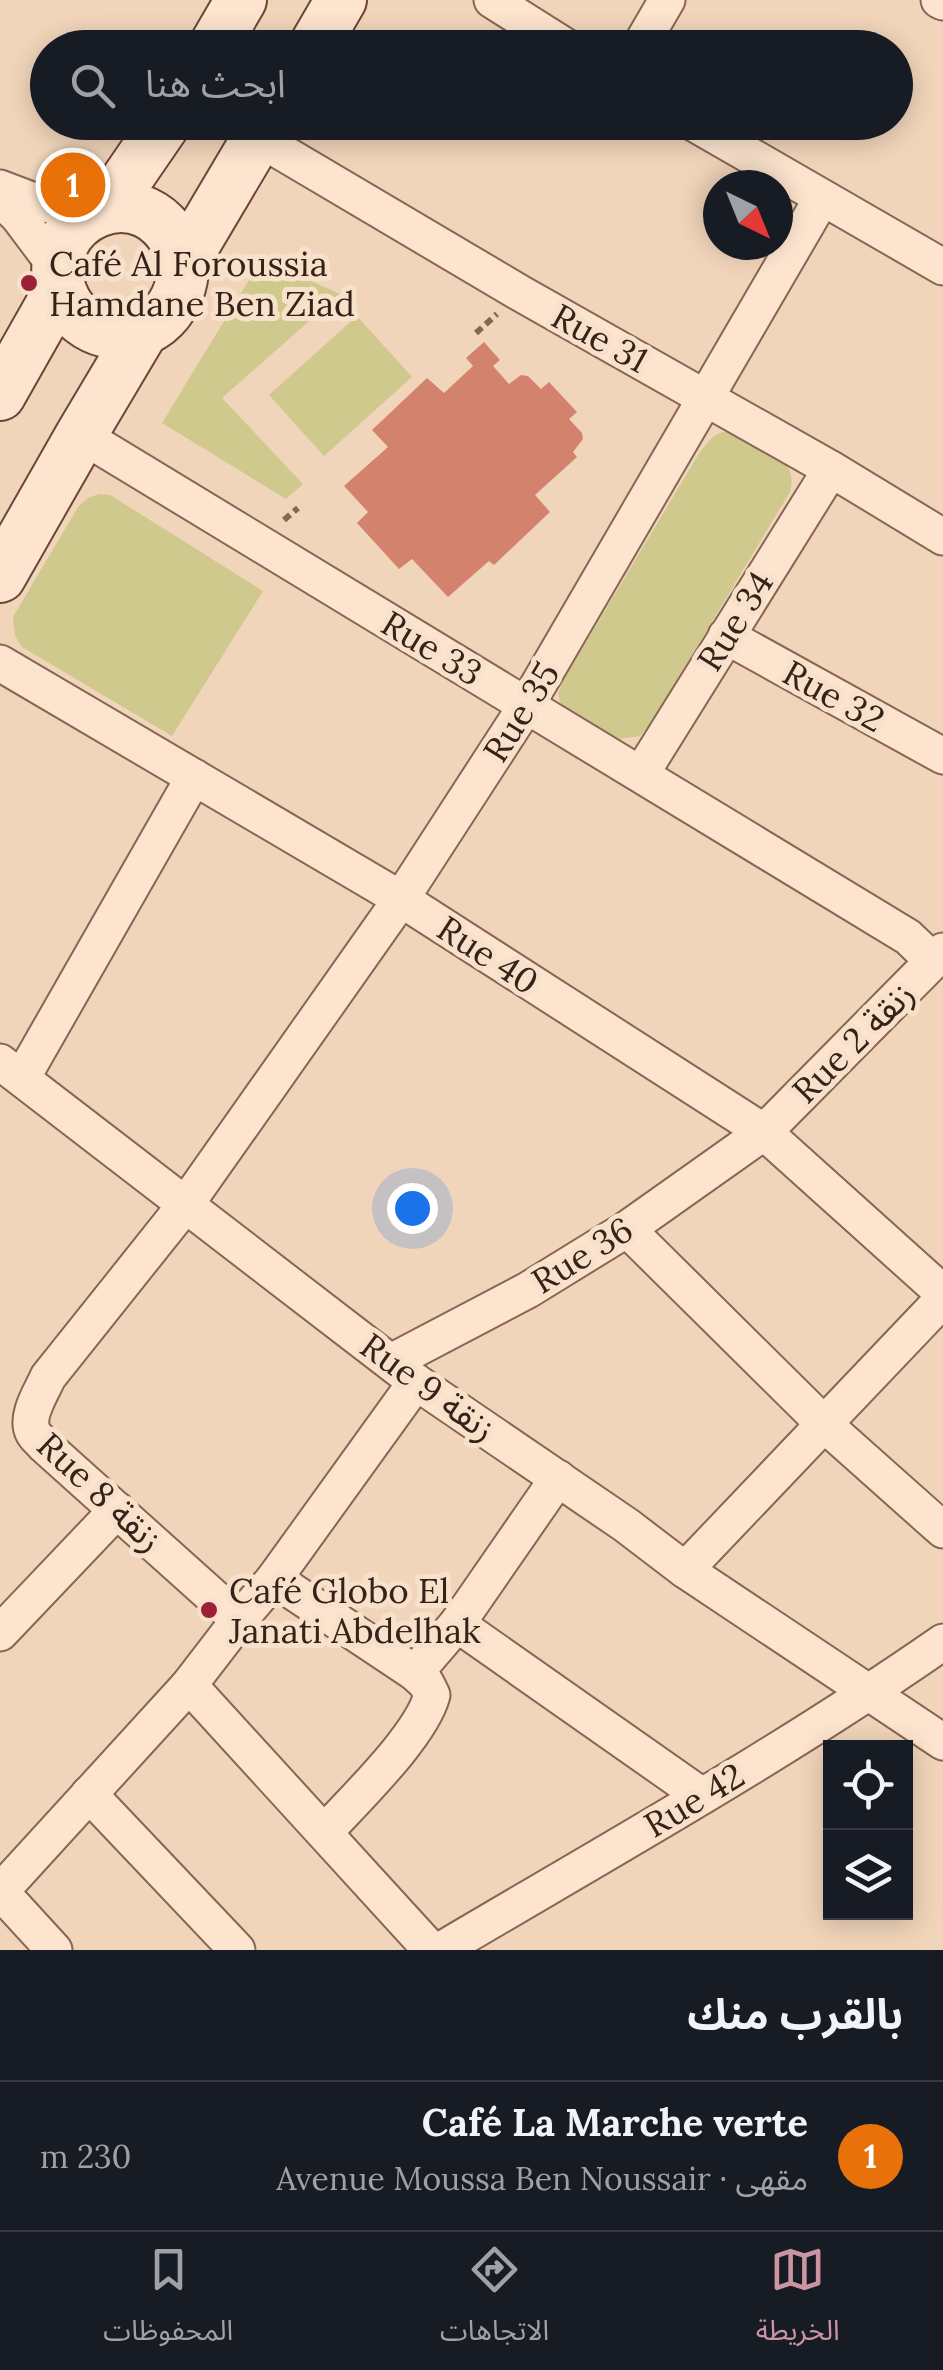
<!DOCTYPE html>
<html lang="ar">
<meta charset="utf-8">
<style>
body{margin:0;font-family:Lora,"Noto Sans Arabic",serif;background:#20242c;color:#f1f3f6;direction:rtl}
.controls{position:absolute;right:30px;bottom:30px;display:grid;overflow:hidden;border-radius:0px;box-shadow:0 5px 25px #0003}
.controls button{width:90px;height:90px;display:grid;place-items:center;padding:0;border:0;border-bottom:2px solid #363941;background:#171b24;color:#f1f3f6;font:50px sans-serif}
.compass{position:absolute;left:703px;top:170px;width:90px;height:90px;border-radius:50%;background:#171b24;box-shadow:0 5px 25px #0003;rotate:137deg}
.you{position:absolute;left:412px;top:1208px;width:35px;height:35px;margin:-25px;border:8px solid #fff;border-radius:50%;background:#1a73e8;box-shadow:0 0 0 15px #1a73e833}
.badge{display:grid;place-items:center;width:65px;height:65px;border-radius:50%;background:#cb94a1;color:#fff;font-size:32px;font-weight:700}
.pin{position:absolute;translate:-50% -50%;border:5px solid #fff;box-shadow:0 2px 10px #0006}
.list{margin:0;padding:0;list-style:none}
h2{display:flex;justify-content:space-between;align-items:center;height:130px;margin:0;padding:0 40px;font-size:42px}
h2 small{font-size:32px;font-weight:400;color:#9ea1a6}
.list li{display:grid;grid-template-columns:65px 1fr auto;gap:30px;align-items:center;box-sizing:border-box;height:150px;padding:0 40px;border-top:2px solid #363941}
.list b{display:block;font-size:38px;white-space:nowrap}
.list p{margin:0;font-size:32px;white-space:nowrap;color:#9ea1a6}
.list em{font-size:32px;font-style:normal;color:#9ea1a6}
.icon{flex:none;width:55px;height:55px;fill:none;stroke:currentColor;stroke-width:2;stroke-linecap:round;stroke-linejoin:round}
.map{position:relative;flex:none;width:943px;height:1950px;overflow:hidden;direction:ltr}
.search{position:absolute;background:#171b24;box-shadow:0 5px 25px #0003;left:30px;right:30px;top:30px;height:110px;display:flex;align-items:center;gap:25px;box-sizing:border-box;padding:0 35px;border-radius:55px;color:#9ea1a6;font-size:38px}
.sheet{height:280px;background:#171b24}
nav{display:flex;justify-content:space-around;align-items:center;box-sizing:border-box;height:140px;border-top:2px solid #363941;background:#171b24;font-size:28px;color:#9ea1a6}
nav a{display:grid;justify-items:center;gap:5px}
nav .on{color:#cb94a1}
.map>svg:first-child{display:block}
.green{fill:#cfc98e}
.building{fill:#d3826d}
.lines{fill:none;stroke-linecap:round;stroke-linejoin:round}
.street-casing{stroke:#896553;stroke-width:39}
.secondary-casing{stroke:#6b4637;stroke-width:54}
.path{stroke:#896553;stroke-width:6;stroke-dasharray:8 5;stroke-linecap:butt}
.street{stroke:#fce4ce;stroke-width:35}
.secondary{stroke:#fce4ce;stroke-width:50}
.poi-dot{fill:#9d1f3a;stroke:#f8e1cb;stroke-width:4}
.labels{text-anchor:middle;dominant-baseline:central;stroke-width:10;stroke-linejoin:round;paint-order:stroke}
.poi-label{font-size:35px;fill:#37221a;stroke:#f8e1cb;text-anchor:start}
.street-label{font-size:35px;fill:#37221a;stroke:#f8e1cb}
</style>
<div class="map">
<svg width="943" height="1950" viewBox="0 0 943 1950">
<rect width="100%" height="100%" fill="#f1d5ba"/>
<g class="green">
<polygon points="262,259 340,294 222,398 303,484 286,499 162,423"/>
<polygon points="357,316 412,377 324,456 269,395"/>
<path d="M 730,431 C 755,444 801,456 790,492 L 651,723 L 640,736 L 619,739 L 569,711 L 560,702 L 558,693 L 563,681 L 698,455 C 708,442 713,432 730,431 Z"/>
<polygon points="99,494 110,495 263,591 172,736 22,647 15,636 13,617 78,507 88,498"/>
</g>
<polygon class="building" points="484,342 500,360 493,366 509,384 521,375 528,376 541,389 549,382 577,412 569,419 582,433 583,439 573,452 577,457 535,495 550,512 494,565 489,561 448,597 412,559 399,569 357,523 368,512 344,486 388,447 372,430 427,378 444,393 473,366 466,358"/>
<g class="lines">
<defs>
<g id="street">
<polyline points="492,0 568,48"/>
<polyline points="939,0 943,2"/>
<polyline points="639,48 667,0"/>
<polyline points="692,122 943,267"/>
<polyline points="258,138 520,293 831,469 943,537"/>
<polyline points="0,188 29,199 87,216"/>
<polyline points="0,199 18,216 57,268"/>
<polyline points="81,435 908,937 933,961"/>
<polyline points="726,636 943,756"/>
<polyline points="0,663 401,899 764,1132 943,1293"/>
<polyline points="641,774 831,469"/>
<polyline points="0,1062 416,1382 626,1525 685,1570 943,1742"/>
<polyline points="22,1078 194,777"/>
<polyline points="627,1229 824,1424 943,1530"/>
<polyline points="391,1362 528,1290 627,1229 764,1132 943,951"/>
<polyline points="685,1570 943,1299"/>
<path d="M 274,1579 L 415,1673 L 426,1683 L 432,1695 C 421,1736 355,1799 325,1832"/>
<path d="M 239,1620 L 44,1445 C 40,1440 35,1437 33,1432 C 25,1416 42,1391 48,1377 L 186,1204 L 401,899 L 526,706 L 822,198"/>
<polyline points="457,1624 702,1796"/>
<polyline points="0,1633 117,1510"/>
<polyline points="415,1673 457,1624 558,1478"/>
<polyline points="189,1685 431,1950"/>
<polyline points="89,1794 237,1950"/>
<polyline points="0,1891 54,1950"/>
<polyline points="0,1892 189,1685 239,1620 274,1579 416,1382"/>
<path d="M 441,1950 C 610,1850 782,1754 943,1642"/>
</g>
<g id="secondary">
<polyline points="213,48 241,0"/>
<polyline points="313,48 341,0"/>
<polyline points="107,208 166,122"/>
<path d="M 184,262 C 151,157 25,221 65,300 C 73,316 89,328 106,332 C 155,342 182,306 184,262 L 267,122"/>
<polyline points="0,395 60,289"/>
<polyline points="0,577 81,435 144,329"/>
</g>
</defs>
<use href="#street" class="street-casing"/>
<use href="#secondary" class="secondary-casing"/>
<g class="path">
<polyline points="476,333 497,314"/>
<polyline points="284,520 298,508"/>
</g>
<use href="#street" class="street"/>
<use href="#secondary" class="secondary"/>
</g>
<g class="poi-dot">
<circle cx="29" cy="283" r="10"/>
<circle cx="209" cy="1610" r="10"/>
</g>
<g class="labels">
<g class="poi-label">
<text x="49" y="263">Café Al Foroussia<tspan x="49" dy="40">Hamdane Ben Ziad</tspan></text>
<text x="229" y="1590">Café Globo El<tspan x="229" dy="40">Janati Abdelhak</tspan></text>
</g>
<g class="street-label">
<text transform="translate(600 338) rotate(29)">Rue 31</text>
<text transform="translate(735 621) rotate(-58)">Rue 34</text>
<text transform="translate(432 648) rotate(31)">Rue 33</text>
<text transform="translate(834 696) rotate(29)">Rue 32</text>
<text transform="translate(521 712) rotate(-58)">Rue 35</text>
<text transform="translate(488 955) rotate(33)">Rue 40</text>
<text transform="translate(853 1042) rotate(-45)">Rue 2 زنقة</text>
<text transform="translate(582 1255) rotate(-32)">Rue 36</text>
<text transform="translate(428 1387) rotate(36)">Rue 9 زنقة</text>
<text transform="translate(100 1492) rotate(43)">Rue 8 زنقة</text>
<text transform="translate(694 1800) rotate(-31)">Rue 42</text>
</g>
</g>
</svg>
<div class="controls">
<button><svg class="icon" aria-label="locate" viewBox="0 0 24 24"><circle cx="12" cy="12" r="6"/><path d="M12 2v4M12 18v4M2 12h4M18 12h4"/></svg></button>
<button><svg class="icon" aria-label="layers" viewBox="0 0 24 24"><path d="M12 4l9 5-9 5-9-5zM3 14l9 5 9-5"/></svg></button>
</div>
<svg class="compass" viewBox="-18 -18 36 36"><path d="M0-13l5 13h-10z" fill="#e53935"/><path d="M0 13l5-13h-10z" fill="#9ea1a6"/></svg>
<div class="you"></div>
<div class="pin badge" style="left:73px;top:185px;background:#e8710a">1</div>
<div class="search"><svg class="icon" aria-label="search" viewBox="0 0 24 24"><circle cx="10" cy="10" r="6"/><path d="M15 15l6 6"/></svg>ابحث هنا</div>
</div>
<section class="sheet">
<h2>بالقرب منك<small></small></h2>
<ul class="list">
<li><span class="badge" style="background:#e8710a">1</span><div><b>Café La Marche verte</b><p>مقهى · Avenue Moussa Ben Noussair</p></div><em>230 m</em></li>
</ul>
</section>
<nav>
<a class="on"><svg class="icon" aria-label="map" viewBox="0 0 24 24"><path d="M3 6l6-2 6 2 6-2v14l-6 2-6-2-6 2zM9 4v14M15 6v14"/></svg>الخريطة</a>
<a><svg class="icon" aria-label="directions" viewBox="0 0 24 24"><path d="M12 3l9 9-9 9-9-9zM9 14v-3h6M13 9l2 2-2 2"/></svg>الاتجاهات</a>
<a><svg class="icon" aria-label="saved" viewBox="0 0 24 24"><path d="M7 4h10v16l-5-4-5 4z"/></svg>المحفوظات</a>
</nav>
